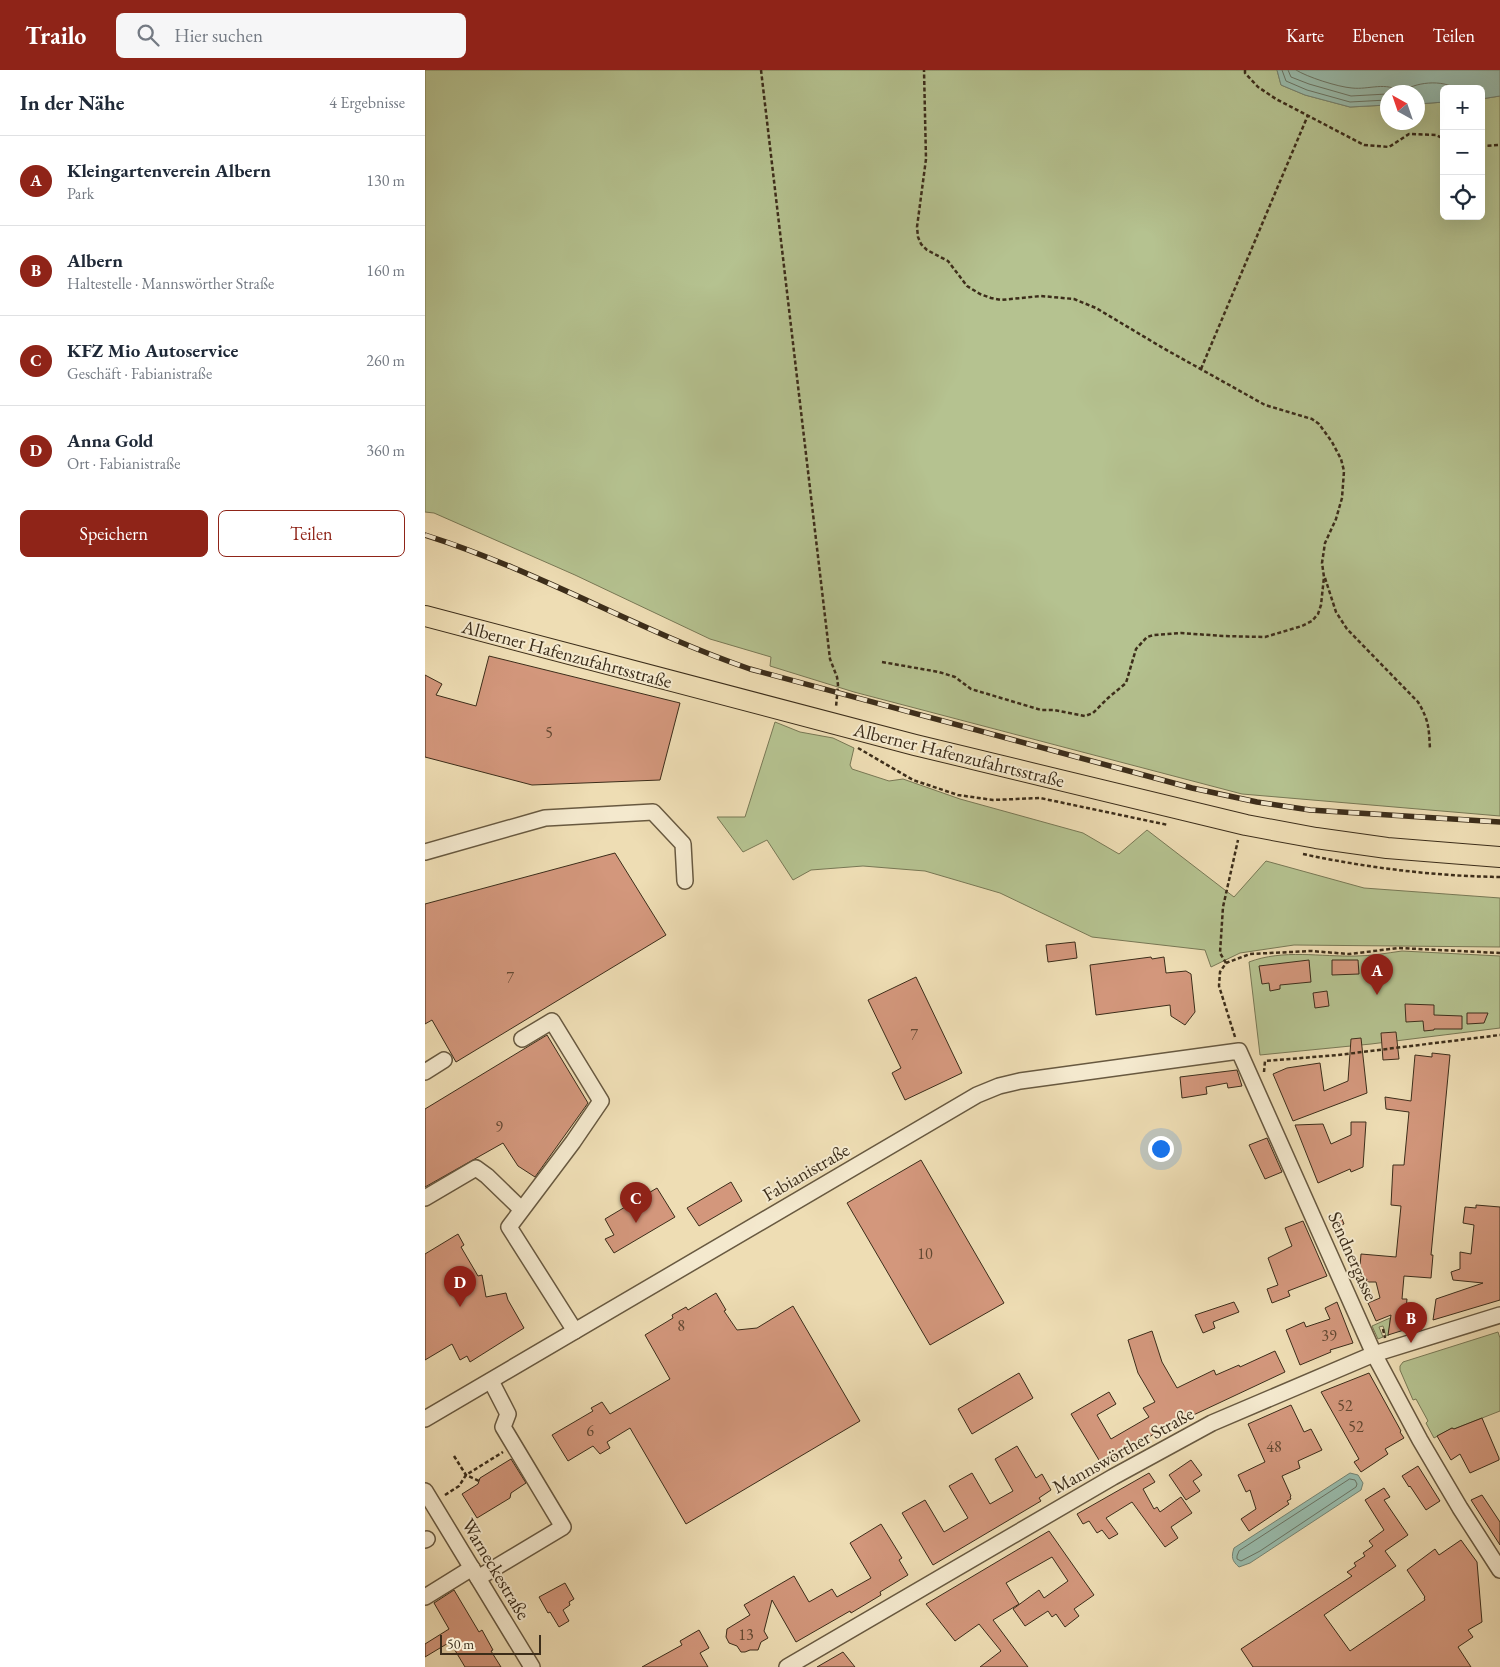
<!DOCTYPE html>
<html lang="de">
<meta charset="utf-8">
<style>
body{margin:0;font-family:"EB Garamond",serif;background:#f6f6f7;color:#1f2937}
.controls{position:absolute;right:15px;top:15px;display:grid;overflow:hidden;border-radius:8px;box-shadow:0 5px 20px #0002}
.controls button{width:45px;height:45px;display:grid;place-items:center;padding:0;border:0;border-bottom:1px solid #e0e1e3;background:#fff;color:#1f2937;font:25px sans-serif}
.compass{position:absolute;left:955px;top:15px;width:45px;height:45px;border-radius:50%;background:#fff;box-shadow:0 5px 20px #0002;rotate:320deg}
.scale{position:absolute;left:15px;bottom:12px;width:101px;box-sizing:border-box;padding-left:5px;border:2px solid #3c2d1a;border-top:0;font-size:14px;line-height:18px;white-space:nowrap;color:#3c2d1a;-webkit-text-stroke:4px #f4e9ce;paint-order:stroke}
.you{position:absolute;left:735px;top:1078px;width:18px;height:18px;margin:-12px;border:4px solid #fff;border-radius:50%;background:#1a73e8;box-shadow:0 0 0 8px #1a73e833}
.badge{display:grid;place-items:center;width:32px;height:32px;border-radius:50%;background:#8f2418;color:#fff;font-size:16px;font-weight:700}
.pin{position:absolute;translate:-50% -41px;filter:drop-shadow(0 1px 2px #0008)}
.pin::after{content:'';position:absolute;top:26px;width:18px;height:15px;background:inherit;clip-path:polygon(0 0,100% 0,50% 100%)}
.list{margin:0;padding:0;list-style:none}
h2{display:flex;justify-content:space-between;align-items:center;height:65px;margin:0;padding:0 20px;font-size:21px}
h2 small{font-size:16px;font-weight:400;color:#747a83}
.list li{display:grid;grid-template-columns:32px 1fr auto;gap:15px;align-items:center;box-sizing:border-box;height:90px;padding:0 20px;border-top:1px solid #e0e1e3}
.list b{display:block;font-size:19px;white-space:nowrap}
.list p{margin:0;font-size:16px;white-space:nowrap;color:#747a83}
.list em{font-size:16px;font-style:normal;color:#747a83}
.actions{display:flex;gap:10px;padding:15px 20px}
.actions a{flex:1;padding:11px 0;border:1px solid #8f2418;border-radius:8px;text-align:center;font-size:18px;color:#8f2418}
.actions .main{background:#8f2418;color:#fff}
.icon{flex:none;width:28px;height:28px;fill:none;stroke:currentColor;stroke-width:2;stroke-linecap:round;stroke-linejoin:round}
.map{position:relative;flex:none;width:1075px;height:1597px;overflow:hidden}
header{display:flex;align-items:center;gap:30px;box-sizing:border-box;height:70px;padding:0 25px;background:#8f2418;color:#fff}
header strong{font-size:24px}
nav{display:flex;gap:28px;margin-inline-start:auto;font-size:18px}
.search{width:350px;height:45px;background:#f6f6f7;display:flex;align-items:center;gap:12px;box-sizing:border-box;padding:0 18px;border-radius:8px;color:#747a83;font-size:19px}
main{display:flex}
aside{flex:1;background:#fff}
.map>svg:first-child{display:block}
.green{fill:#b5c290;stroke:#787855}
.water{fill:#99bcad;stroke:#748372}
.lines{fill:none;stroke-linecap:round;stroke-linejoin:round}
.shore{stroke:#6a7464;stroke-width:1}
.building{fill:#d3977c;stroke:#3c2d1a}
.minor-casing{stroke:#685940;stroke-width:18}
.major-casing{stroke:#3c2d1a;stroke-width:22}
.path{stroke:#3c2d1a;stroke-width:2.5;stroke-dasharray:4 2.5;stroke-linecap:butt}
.minor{stroke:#f4e9ce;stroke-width:15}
.major{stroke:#eeddb4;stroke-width:20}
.rail-casing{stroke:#3c2d1a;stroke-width:5.5}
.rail{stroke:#f4e9ce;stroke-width:4;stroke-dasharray:11;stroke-linecap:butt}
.labels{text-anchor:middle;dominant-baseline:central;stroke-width:4;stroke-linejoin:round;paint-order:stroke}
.number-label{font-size:16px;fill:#624832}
.street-label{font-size:19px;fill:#3c2d1a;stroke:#f4e9ce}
</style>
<header>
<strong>Trailo</strong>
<div class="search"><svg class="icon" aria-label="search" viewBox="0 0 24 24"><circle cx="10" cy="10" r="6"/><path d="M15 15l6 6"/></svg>Hier suchen</div>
<nav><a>Karte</a><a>Ebenen</a><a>Teilen</a></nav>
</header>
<main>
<aside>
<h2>In der Nähe<small>4 Ergebnisse</small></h2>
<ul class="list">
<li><span class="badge">A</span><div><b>Kleingartenverein Albern</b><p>Park</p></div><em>130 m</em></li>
<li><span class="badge">B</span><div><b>Albern</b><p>Haltestelle · Mannswörther Straße</p></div><em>160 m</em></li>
<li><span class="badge">C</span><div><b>KFZ Mio Autoservice</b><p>Geschäft · Fabianistraße</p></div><em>260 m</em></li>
<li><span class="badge">D</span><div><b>Anna Gold</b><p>Ort · Fabianistraße</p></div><em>360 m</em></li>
</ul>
<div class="actions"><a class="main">Speichern</a><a>Teilen</a></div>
</aside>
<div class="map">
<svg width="1075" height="1597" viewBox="0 0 1075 1597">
<rect width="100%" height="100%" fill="#eeddb4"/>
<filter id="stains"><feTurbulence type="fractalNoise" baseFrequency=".004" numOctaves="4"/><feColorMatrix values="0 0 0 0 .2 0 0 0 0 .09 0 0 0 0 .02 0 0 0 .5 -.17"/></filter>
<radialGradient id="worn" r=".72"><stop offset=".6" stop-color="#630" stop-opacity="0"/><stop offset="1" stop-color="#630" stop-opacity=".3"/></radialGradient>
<g class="green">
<polygon points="0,0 852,0 856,15 880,25 925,37 962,35 962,52 992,52 993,34 1019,32 1019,146 1056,146 1056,29 1075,26 1075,746 817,724 429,622 345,596 346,587 285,569 150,505 9,443 0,442"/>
<polygon points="350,652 375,662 408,668 429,678 425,695 427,699 464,711 478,709 535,729 658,763 694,784 722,760 809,827 841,791 939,818 1075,828 1075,877 869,875 815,883 786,897 780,880 667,867 575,823 500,801 438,796 386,800 368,810 342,770 318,782 292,747 320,747"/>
<path d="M 977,881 L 1075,886 L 1075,958 L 946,974 L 835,985 L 824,892 C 858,879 896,887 931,886 C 947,886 962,883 977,881 Z"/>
<polygon points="965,1248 964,1265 961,1266 958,1256 954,1257 958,1267 953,1269 947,1256"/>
<polygon points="1073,1262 1075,1268 1075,1341 1029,1359 1027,1358 1009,1368 1001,1353 1003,1351 991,1329 988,1330 975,1300 975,1296 978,1292"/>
</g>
<g class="water">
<polygon points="852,0 1075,0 1075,26 1056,29 1056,19 1019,19 1019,32 993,34 992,22 962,22 962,35 925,37 880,25 856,15"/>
<path d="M 925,1403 L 933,1405 L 938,1413 L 936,1420 L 825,1493 L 814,1497 C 807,1491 806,1487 809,1478 Z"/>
</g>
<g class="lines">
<g class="shore">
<polyline points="857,0 861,11 882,20 925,32 962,30"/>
<polyline points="863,0 866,7 884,14 926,26 962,24"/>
<path d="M 871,0 C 882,7 913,17 927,18 C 944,20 961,11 976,22"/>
<path d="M 977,22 C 989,12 1018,9 1031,19"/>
<polygon points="925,1409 930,1410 932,1414 931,1417 835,1481 816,1491 812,1489 812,1486 814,1481"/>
</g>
</g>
<g class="building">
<polygon points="64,586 255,633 235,710 107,715 0,687 0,605 17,614 11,625 51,636"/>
<polygon points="190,783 241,865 31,992 7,950 0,954 0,834"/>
<polygon points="650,872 652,888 623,892 621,875"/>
<polygon points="726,887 727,889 739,887 741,903 761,901 766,904 770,942 760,955 746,946 745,935 671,945 665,895"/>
<polygon points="884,890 886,912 855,915 855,919 845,921 844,913 837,914 834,896"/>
<polygon points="907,890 933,890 934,904 907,905"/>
<polygon points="491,907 537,1003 480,1030 467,1003 476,998 443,930"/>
<polygon points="902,921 904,936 890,938 888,923"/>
<polygon points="980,934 1009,935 1009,945 1037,946 1037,959 1009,959 1009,960 999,961 998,951 981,952"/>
<polygon points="1042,943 1063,943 1059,953 1042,954"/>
<polygon points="971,962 974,989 958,990 956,963"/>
<polygon points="122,965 163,1033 110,1107 93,1096 78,1073 0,1117 0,1039"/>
<polygon points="936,968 942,1023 868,1051 848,1004 862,998 895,993 899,1021 923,1011 926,969"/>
<polygon points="1007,983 1025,985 1006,1185 1008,1185 1006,1208 979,1206 977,1229 982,1229 979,1260 963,1265 966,1245 951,1251 943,1233 955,1228 951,1212 941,1212 942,1209 934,1208 936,1184 971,1187 976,1136 966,1135 968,1095 979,1095 984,1042 961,1039 960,1027 986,1031 990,985 1007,987"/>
<polygon points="812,1000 817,1016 803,1018 802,1013 781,1017 782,1024 757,1028 755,1007"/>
<polygon points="926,1052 941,1052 938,1097 926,1102 925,1099 893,1113 870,1055 898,1054 906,1074 926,1065"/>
<polygon points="842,1068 857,1102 840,1109 824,1075"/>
<polygon points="496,1090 579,1233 505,1275 422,1133"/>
<polygon points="306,1112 317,1131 274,1156 262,1138"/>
<polygon points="232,1118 250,1147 189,1183 180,1169 189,1165 180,1149"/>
<polygon points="1051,1135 1075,1137 1075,1230 1008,1250 1011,1229 1058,1213 1028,1210 1026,1202 1035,1199 1035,1182 1046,1184 1049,1155 1038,1153 1040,1137 1051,1138"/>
<polygon points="915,1144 919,1154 909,1158 905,1148"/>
<polygon points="878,1151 902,1206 863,1221 865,1226 847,1233 842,1219 853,1215 843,1188 867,1176 860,1158"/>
<polygon points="33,1164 39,1175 36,1177 53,1206 57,1205 61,1227 81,1223 83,1230 99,1258 45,1292 42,1286 35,1290 27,1274 0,1290 0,1184"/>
<polygon points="291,1223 301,1240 299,1241 312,1260 332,1258 368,1236 435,1351 261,1454 205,1358 182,1372 185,1378 175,1384 168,1376 143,1391 127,1365 168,1341 166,1338 177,1332 185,1344 245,1309 220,1265 248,1248 247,1245 261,1237 263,1240"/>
<polygon points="809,1232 814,1242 788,1252 790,1258 778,1263 770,1245"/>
<polygon points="912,1232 928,1273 905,1280 906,1282 875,1295 861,1260 879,1252 881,1257 905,1249 900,1238"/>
<polygon points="727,1261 737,1292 752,1318 789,1300 791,1305 814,1295 815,1297 850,1281 860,1302 745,1356 744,1355 677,1395 646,1344 684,1322 691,1334 672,1345 686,1369 724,1347 718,1338 730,1332 713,1303 703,1270"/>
<polygon points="594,1303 608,1328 547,1364 533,1339"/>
<polygon points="944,1303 976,1361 975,1362 979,1368 960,1379 963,1384 936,1402 929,1392 934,1389 896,1322"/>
<polygon points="866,1335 879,1362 886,1359 897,1380 873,1391 875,1398 857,1406 866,1426 865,1427 866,1429 862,1431 864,1434 824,1461 816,1449 831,1439 825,1420 821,1422 813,1405 840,1392 823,1354"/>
<polygon points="1057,1348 1074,1388 1074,1390 1045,1403 1035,1384 1026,1390 1012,1366 1027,1358 1029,1359"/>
<polygon points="592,1376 611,1408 617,1404 626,1420 614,1428 616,1431 508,1495 477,1443 500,1430 519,1462 543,1448 524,1416 547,1403 565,1434 588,1421 570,1389"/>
<polygon points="86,1389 101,1413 86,1423 85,1428 52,1448 37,1424 53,1414 55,1408"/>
<polygon points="766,1390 777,1405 768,1411 775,1421 761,1430 744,1405"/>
<polygon points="993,1396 1015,1431 1001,1440 985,1416 984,1417 977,1406"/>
<polygon points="724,1403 730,1412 718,1419 729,1439 732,1437 735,1442 756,1427 767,1443 746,1457 753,1468 740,1477 707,1432 681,1448 693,1464 684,1469 677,1460 672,1463 664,1451 658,1454 652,1444"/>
<polygon points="959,1418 965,1427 959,1430 983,1465 960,1481 971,1496 899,1545 925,1581 1000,1530 999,1528 1000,1527 982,1500 1010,1479 1014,1485 1036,1470 1052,1492 1057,1552 1043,1560 1048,1567 1033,1577 1046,1597 828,1597 816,1579 927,1506 922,1502 931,1496 929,1493 940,1486 938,1483 948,1476 944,1471 959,1460 940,1430"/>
<polygon points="1057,1425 1075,1452 1075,1475 1046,1430"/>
<polygon points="456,1454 477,1488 474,1490 483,1505 455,1522 456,1525 426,1543 425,1541 371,1572 347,1530 339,1561 343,1568 336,1572 333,1580 325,1580 320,1582 316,1582 312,1576 304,1573 301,1567 302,1559 325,1545 319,1535 369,1506 384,1532 407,1519 412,1527 446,1508 425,1473"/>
<polygon points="624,1461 669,1525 649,1539 654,1546 640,1557 631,1544 627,1547 623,1541 600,1556 588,1539 614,1520 619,1528 643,1511 627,1487 581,1513 594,1534 568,1550 603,1597 555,1597 576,1581 554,1554 530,1571 501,1534"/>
<polygon points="140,1513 149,1529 144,1532 145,1535 138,1540 144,1551 134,1557 125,1542 123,1543 114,1527"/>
<polygon points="29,1520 54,1562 57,1560 68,1580 66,1581 76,1597 40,1597 25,1572 0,1587 0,1574 24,1559 9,1533"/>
<polygon points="274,1560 284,1578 275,1583 283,1597 217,1597 257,1575 255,1571"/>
<polygon points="418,1582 430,1597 392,1597"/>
</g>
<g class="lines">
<defs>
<g id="minor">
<polyline points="0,782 120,748 228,742 258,774 260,811"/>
<polyline points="97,969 127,951 176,1031 148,1072 84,1157 150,1261"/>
<polyline points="0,1002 19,990"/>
<polyline points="0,1128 51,1098 62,1106 96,1139"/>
<polyline points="0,1349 552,1025 574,1016 595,1011 814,981 949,1284 995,1370 1035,1438 1075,1500"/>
<polyline points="0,1421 107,1597"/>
<polyline points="0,1470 2,1469"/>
<polyline points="53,1508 138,1457 78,1357 83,1344 66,1311"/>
<polyline points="0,1527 47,1498"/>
<polyline points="362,1597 688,1407 787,1353 949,1284 1075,1245"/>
</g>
<polyline id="major" points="0,546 490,675 821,755 891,768 962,778 1075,787"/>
</defs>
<use href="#minor" class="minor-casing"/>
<use href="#major" class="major-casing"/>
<g class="path">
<polyline points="336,0 405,589 412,607 413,615 411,637"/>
<polyline points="820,0 820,3 833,17 851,29 939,75 964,77 984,64 1011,65 1019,69"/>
<polyline points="1056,76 1075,75"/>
<polyline points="776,299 883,45"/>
<path d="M 900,508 L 911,542 L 922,559 L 993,632 C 1004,650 1004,659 1005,680"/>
<polyline points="457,592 514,602 530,607 546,619 616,640 629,640 660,646 668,643 683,628 701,613 711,579 722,567 729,565 756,563 798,566 840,567 877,556 887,551 893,544 896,535 899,507 897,493 900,473 911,449 917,428 919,401 916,389 907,372 894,354 887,349 840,335 738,278 671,238 649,229 616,226 576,230 566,228 555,224 542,216 523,191 502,180 496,174 493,167 492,157 501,89 499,0"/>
<polyline points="433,678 488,710 533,725 568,730 615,728 743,755"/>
<path d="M 878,784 C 943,798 1009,806 1075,807"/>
<polyline points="801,893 795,883 798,837 813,770"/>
<polyline points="810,967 794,916 795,902 801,893 825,884 886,881 924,884 974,878 1075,883"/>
<polyline points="839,1002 840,991 913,985 1075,965"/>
<polyline points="958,1259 960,1268"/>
<polyline points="29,1386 41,1405 54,1411"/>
<polyline points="20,1425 34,1416 41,1405 78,1382"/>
</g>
<use href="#minor" class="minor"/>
<use href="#major" class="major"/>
<defs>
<path id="rail" d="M 0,465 C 112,500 214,561 325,599 L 767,718 L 832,732 L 885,740 L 1075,752"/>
</defs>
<use href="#rail" class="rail-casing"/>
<use href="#rail" class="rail"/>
</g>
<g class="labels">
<g class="number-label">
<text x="124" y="662">5</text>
<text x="85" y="907">7</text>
<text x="489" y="964">7</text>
<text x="74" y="1056">9</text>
<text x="500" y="1183">10</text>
<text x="256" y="1255">8</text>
<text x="904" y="1265">39</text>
<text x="920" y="1335">52</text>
<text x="931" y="1356">52</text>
<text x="165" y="1360">6</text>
<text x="849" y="1376">48</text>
<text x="321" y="1564">13</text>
</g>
<g class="street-label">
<text transform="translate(142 584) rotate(15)">Alberner Hafenzufahrtsstraße</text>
<text transform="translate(534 685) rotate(14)">Alberner Hafenzufahrtsstraße</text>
<text transform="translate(381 1102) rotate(-30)">Fabianistraße</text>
<text transform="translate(928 1186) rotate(66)">Sendnergasse</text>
<text transform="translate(698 1380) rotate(-29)">Mannswörther Straße</text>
<text transform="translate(71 1499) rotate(59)">Warneckestraße</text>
</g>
</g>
<rect width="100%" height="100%" filter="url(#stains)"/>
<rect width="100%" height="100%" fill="url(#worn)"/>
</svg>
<div class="controls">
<button>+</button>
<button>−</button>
<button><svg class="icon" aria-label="locate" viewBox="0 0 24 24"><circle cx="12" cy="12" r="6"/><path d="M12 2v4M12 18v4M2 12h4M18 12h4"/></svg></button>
</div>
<svg class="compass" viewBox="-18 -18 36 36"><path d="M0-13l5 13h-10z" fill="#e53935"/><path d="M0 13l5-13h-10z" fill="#747a83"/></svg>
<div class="scale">50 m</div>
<div class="you"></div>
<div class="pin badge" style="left:952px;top:925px">A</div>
<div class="pin badge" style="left:986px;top:1273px">B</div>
<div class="pin badge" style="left:211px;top:1153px">C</div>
<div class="pin badge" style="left:35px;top:1237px">D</div>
</div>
</main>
